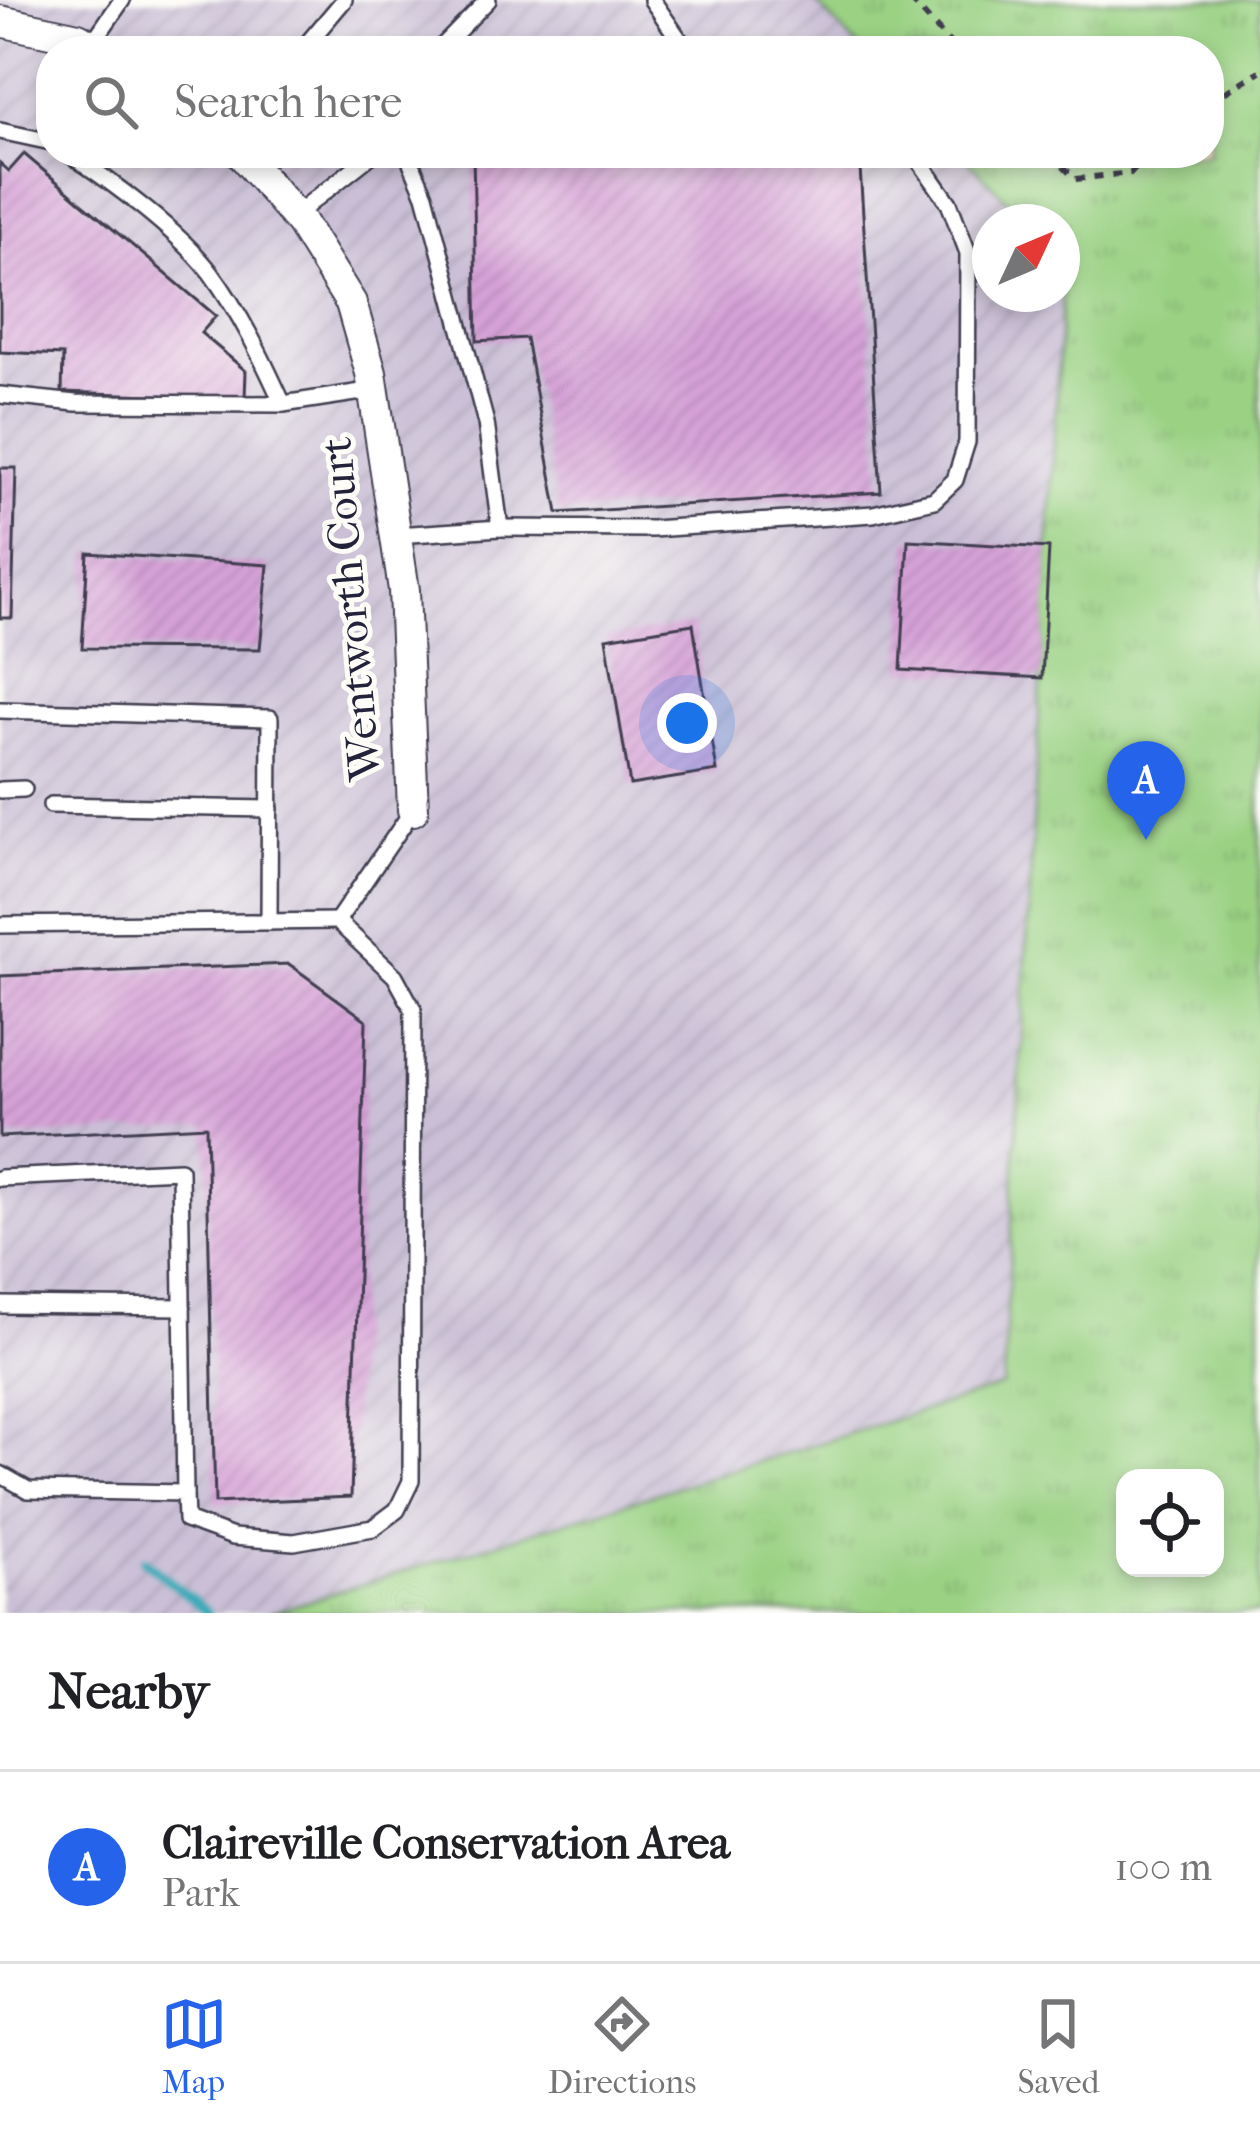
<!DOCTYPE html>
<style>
body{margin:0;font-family:"IM FELL French Canon",serif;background:#f6f6f6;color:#202124}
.controls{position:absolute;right:36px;bottom:36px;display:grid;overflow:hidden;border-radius:24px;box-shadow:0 6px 18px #0003}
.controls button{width:108px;height:108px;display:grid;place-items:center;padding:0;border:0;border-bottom:3px solid #e0e0e0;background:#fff;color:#202124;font:60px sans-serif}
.compass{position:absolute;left:972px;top:204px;width:108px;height:108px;border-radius:50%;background:#fff;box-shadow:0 6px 18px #0003;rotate:46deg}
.you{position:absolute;left:687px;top:723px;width:42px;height:42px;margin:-30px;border:9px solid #fff;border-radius:50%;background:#1a73e8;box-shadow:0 0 0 18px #1a73e833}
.badge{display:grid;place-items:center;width:78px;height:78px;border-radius:50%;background:#2563eb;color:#fff;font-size:39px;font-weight:700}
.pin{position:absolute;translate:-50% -99px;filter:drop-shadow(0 3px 6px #0008)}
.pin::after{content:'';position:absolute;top:63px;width:42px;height:36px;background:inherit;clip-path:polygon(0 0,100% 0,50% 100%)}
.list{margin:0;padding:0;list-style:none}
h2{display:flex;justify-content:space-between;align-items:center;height:156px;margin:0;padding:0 48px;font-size:51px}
h2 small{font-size:39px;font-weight:400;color:#757577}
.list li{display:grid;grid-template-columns:78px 1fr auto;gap:36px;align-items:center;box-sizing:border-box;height:192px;padding:0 48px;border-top:3px solid #e0e0e0}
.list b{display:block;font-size:45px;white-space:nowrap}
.list p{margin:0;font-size:39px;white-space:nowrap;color:#757577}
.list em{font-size:39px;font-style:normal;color:#757577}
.icon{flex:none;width:66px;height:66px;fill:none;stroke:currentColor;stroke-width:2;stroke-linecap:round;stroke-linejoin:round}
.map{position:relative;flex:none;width:1260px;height:1613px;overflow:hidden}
.search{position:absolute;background:#fff;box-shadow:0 6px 18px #0003;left:36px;right:36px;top:36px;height:132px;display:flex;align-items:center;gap:30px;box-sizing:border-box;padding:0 42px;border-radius:48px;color:#757577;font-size:45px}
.sheet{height:348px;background:#fff}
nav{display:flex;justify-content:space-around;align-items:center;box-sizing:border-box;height:168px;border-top:3px solid #e0e0e0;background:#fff;font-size:33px;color:#757577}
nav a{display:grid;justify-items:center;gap:6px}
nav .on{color:#2563eb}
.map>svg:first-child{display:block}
.industrial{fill:url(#industrial-furrows)}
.grass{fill:url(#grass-tufts);stroke:#5e7a5f;stroke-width:3;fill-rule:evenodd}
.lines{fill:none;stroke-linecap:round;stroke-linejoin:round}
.stream{stroke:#3baab9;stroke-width:9}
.building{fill:url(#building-hatch)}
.lane-casing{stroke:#413e50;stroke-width:20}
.street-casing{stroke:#413e50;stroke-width:34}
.path{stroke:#413e50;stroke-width:6;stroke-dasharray:9 9;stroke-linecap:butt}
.lane{stroke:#fff;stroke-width:15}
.street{stroke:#fff;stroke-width:30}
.labels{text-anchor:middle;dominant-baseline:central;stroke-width:10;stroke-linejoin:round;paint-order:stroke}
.street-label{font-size:45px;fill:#22223b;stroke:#fdfcf7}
</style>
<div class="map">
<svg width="1260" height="1613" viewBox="0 0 1260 1613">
<defs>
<pattern id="industrial-furrows" width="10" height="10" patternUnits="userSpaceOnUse" patternTransform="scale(3)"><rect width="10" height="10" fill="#cabfd6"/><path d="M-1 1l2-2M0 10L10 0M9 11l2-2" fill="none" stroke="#ada4b9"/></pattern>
<pattern id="grass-tufts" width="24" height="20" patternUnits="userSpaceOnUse" patternTransform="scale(3)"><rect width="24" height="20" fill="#9ad183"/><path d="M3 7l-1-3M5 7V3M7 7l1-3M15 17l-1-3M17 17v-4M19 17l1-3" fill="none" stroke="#84b372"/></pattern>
<pattern id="building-hatch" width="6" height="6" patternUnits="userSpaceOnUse" patternTransform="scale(3)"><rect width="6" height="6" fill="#d6a1d7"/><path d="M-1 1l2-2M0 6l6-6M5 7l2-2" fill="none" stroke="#b78ab9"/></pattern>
</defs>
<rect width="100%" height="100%" fill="#fdfcf7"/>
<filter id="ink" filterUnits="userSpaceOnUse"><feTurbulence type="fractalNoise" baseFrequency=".00833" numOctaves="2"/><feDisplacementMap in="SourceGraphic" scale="24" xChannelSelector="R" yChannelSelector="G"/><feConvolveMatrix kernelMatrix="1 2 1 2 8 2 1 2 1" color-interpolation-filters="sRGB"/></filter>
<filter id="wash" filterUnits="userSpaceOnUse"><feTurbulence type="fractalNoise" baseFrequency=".004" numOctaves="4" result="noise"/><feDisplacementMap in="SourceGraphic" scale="48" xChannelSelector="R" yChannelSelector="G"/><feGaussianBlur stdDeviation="2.7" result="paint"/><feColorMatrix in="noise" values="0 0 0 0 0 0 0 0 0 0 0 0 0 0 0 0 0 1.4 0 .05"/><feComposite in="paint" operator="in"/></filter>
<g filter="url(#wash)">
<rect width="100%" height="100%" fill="#f3e0c4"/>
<polygon class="industrial" points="0,0 813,0 862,51 51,51 51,153 961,153 1029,222 990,222 990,294 1061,294 1003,1386 270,1613 0,1613"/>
<path class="grass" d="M 813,0 L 1260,0 L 1260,1613 L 270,1613 L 1003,1386 L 1062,294 L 1062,222 L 1029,222 L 961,153 L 1209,153 L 1209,51 L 862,51 ZM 1125,1478 L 1215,1478 L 1215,1568 L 1125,1568 Z"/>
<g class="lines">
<polyline class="stream" points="144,1560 208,1613"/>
</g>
<g id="blocks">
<g class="building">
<polygon points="473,153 859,153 881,492 558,513 526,338 477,341"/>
<polygon points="24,154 216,316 201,333 246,371 245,398 62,392 63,355 0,352 0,163 9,171"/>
<polygon points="0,468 16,468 12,618 0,618"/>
<polygon points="908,540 1049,548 1042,678 901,670"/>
<polygon points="88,553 268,565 260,649 82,648"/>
<polygon points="693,624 717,771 630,785 606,638"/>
<polygon points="289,964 366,1020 351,1497 215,1503 206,1126 0,1137 0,976"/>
</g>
</g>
</g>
<g filter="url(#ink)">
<use href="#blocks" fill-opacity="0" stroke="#413e50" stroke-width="3"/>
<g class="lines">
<defs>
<g id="lane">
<polyline points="652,0 687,51"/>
<polyline points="91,45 122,0"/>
<polyline points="301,51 344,0"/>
<polyline points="438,51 488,0"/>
<polyline points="0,131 51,142"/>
<path d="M 68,153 C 111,181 180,232 211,273 C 241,314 262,358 283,404 L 375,390"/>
<polyline points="295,215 374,153"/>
<polyline points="0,395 76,403 283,404"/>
<polyline points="500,528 652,529 873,514 934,500 955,480 967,442 968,253 949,203 914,153"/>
<polyline points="397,535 500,528 486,423 425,195 407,153"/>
<polyline points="0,710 270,718 269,922"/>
<polyline points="0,790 24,789"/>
<polyline points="51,805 270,809"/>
<polyline points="0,925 337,921"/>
<polyline points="0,1178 180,1170 185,1493"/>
<polyline points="0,1305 182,1307"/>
<polyline points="0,1474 28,1490 185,1493 186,1520 233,1537 294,1542 373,1528 397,1510 411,1481 413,1009 395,976 337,921 413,810"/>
</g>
<g id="street">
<polyline points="0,21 78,38 101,51"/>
<polyline points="241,153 301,223 351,303 371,373 404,590 413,810"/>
</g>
</defs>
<use href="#lane" class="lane-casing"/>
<use href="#street" class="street-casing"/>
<g class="path">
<polyline points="911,0 957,51"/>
<polyline points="1209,102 1260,71"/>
<polyline points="1051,153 1075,179 1131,173 1151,153"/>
</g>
<use href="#lane" class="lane"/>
<use href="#street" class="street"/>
</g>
</g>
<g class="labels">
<g class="street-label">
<text transform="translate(351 609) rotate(-95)">Wentworth Court</text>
</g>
</g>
</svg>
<div class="controls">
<button><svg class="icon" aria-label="locate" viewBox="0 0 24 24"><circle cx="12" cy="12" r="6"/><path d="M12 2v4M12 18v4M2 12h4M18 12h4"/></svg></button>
</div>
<svg class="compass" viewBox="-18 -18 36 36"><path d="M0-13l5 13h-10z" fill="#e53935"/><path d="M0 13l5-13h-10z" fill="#757577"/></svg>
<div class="you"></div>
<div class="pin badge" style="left:1146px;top:840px">A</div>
<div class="search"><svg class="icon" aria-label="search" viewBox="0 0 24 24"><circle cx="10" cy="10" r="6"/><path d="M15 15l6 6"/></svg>Search here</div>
</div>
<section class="sheet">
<h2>Nearby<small></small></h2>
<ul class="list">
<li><span class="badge">A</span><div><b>Claireville Conservation Area</b><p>Park</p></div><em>100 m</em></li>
</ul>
</section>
<nav>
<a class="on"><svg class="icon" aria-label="map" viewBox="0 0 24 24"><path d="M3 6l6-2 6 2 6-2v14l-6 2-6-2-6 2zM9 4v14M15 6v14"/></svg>Map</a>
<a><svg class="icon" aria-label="directions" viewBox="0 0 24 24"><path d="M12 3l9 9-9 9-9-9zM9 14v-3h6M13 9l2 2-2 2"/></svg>Directions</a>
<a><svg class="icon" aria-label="saved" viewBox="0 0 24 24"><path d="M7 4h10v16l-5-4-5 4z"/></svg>Saved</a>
</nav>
